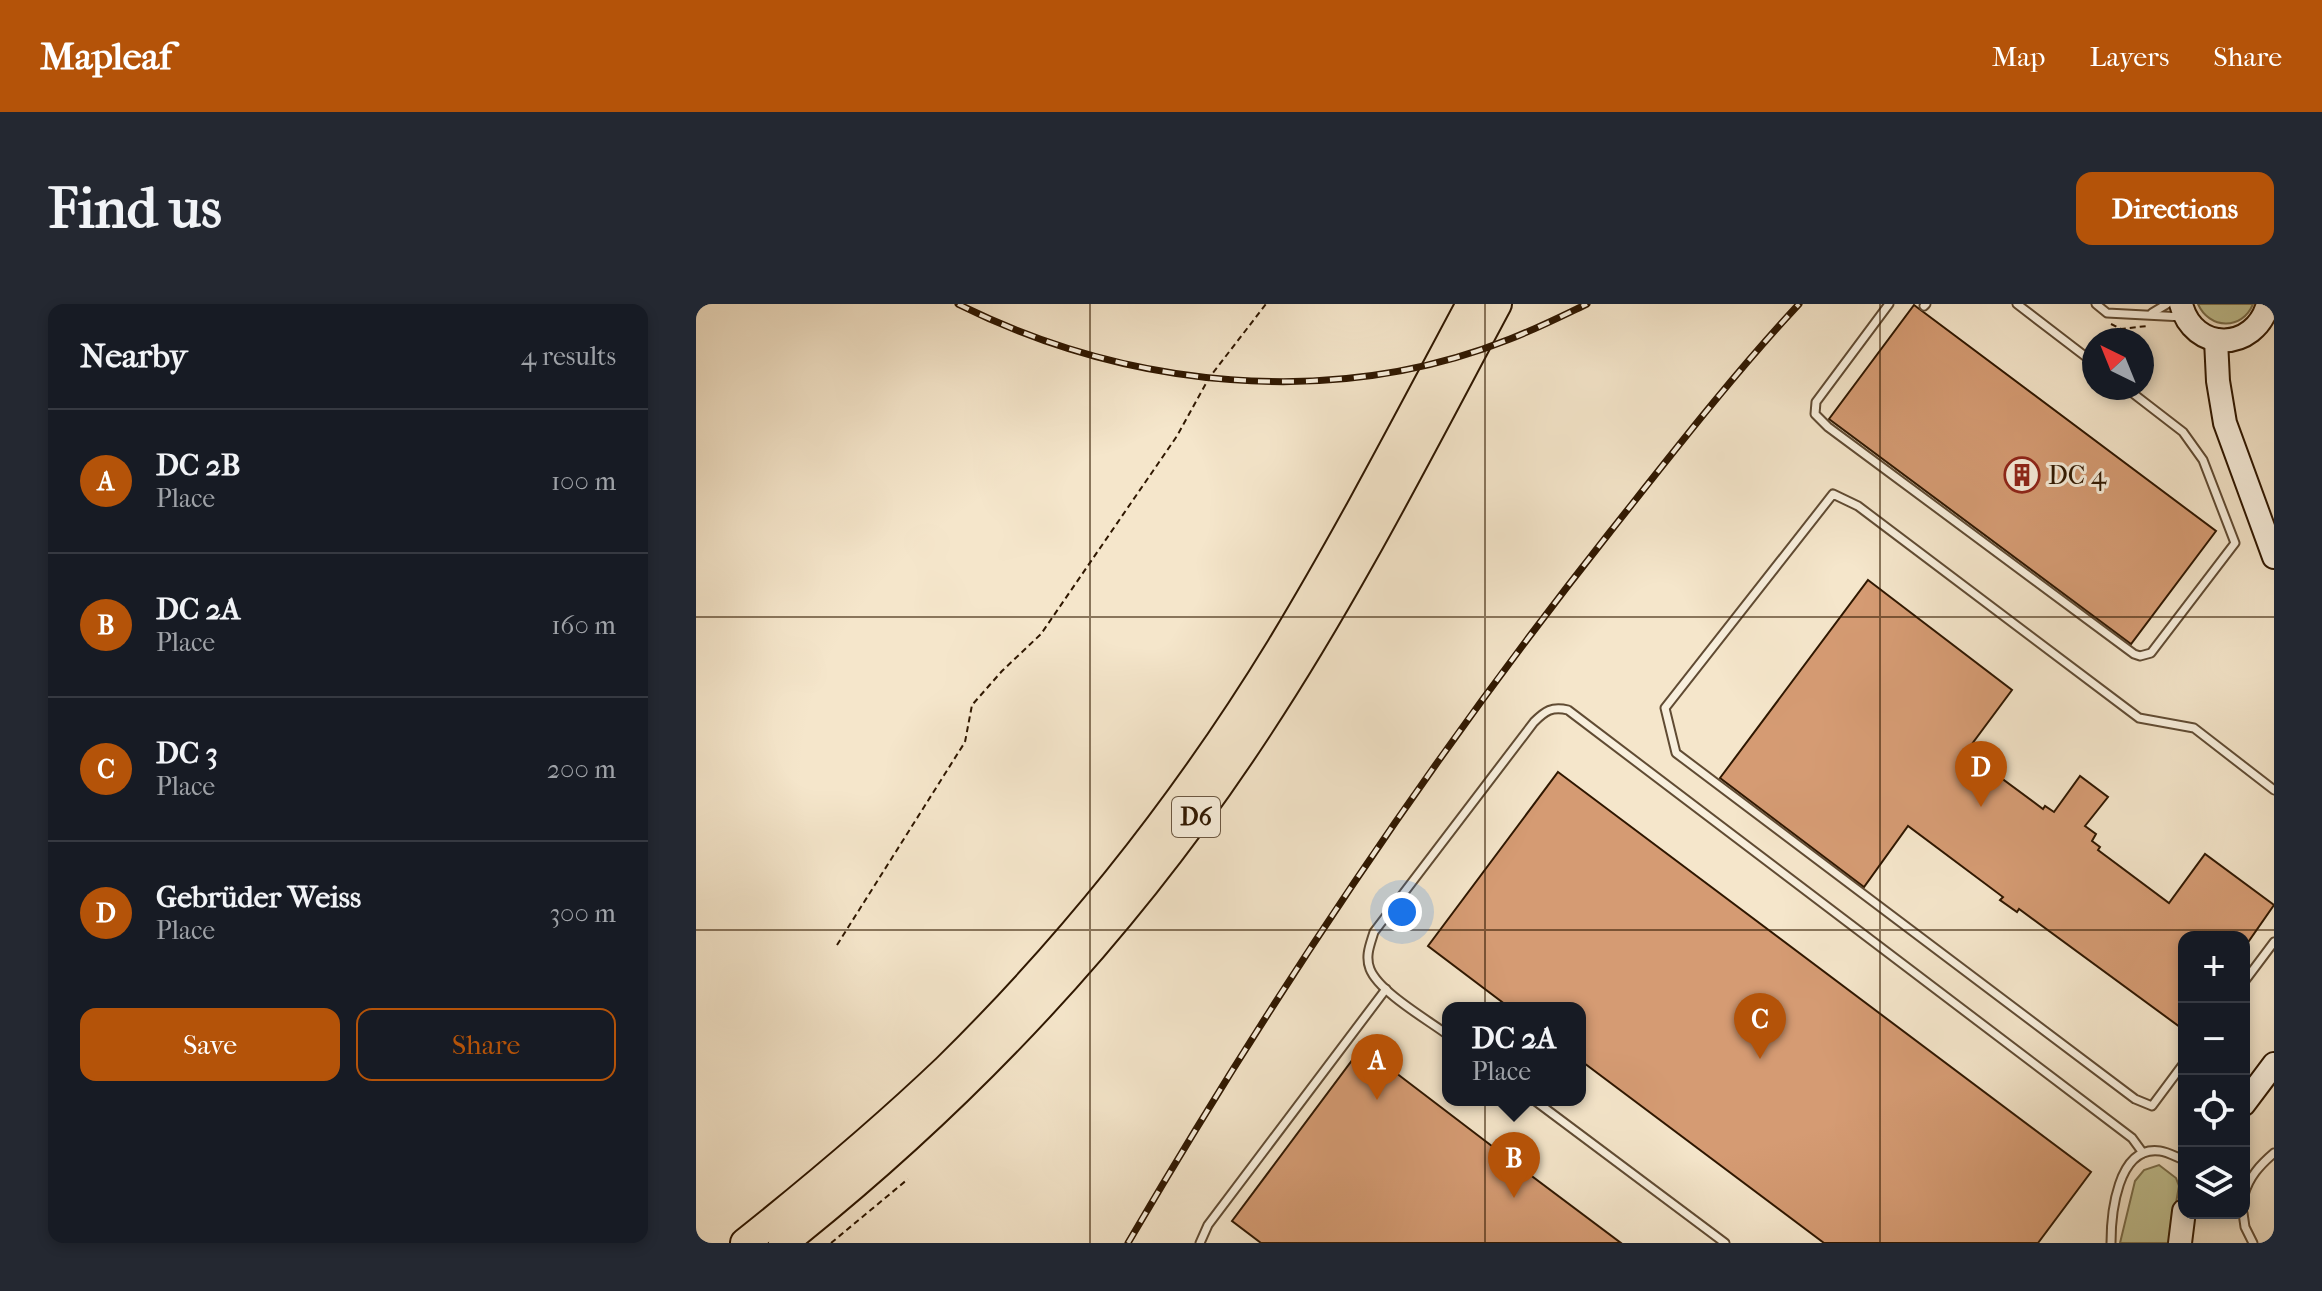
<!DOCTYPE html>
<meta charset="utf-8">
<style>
body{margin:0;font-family:"IM FELL French Canon",serif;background:#242831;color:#f1f3f6}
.controls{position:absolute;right:24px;bottom:24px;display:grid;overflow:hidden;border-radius:16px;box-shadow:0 4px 12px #0003}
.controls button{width:72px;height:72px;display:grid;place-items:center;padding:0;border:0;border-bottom:2px solid #363941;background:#171b24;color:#f1f3f6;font:40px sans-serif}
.compass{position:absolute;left:1386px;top:24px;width:72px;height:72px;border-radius:50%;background:#171b24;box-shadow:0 4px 12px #0003;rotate:317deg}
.you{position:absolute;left:706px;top:608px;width:28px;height:28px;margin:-20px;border:6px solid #fff;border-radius:50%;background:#1a73e8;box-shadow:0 0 0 12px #1a73e833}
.badge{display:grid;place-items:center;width:52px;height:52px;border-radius:50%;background:#b45309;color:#fff;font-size:26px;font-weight:700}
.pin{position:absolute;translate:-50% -66px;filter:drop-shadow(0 2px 4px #0008)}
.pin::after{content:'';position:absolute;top:42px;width:28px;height:24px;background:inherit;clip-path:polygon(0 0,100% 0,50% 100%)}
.popup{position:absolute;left:746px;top:698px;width:144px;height:104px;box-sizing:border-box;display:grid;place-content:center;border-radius:16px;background:#171b24;filter:drop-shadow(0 2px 6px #0005);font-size:26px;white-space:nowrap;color:#9ea1a6}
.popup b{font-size:30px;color:#f1f3f6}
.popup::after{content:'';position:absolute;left:50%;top:100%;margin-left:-16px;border:16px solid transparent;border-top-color:#171b24}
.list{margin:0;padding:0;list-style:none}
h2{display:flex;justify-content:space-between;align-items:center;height:104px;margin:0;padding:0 32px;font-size:34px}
h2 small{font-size:26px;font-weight:400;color:#9ea1a6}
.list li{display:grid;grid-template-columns:52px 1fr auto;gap:24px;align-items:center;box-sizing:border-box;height:144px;padding:0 32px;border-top:2px solid #363941}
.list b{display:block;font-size:30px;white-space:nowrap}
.list p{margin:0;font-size:26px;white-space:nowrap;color:#9ea1a6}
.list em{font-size:26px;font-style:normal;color:#9ea1a6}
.actions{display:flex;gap:16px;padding:24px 32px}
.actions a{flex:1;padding:18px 0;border:2px solid #b45309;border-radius:16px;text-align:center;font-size:28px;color:#b45309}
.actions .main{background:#b45309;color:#fff}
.icon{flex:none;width:44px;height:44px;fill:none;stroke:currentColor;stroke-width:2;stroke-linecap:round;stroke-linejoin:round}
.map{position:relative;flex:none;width:1578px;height:939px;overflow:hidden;border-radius:16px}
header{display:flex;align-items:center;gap:48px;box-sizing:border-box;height:112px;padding:0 40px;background:#b45309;color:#fff}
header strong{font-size:38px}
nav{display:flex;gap:44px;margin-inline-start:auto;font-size:28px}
.intro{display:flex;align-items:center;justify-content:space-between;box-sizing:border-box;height:192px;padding:0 48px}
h1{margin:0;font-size:56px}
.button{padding:20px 36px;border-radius:16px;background:#b45309;color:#fff;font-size:28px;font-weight:700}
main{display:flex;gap:48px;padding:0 48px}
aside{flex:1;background:#171b24;border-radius:16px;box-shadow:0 4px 12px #0003}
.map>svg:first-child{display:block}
.green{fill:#c2c393;stroke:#786d4a;stroke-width:2}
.building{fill:#d59b73;stroke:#2f1700;stroke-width:2}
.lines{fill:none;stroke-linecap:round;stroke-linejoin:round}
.lane-casing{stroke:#604b33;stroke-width:11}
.secondary-casing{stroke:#2f1700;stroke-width:26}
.highway-casing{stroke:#2f1700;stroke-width:32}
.path{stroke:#2f1700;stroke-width:2;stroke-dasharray:6 4;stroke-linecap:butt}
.lane{stroke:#f8efdd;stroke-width:7}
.secondary{stroke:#f8efdd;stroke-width:22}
.highway{stroke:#f5e6cb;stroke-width:28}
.rail-casing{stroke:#2f1700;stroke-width:7}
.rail{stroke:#f8efdd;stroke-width:4;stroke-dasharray:12;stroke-linecap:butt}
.grid{fill:none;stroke:#2f1700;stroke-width:2;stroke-opacity:0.55}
.labels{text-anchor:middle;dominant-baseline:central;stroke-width:6;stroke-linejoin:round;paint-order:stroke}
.shield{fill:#f8efdd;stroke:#6b5842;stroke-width:2}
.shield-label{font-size:24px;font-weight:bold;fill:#2f1700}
.poi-label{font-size:26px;fill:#2f1700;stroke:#f8efdd;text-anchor:start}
</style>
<header>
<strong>Mapleaf</strong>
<nav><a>Map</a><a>Layers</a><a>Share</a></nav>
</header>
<div class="intro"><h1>Find us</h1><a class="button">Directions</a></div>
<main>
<aside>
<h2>Nearby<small>4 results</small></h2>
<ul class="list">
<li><span class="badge">A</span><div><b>DC 2B</b><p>Place</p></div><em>100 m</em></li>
<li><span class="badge">B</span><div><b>DC 2A</b><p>Place</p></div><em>160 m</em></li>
<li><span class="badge">C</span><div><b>DC 3</b><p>Place</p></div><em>200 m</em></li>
<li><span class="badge">D</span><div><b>Gebrüder Weiss</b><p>Place</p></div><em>300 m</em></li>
</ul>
<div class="actions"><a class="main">Save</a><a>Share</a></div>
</aside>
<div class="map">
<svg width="1578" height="939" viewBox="0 0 1578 939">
<rect width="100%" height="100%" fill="#f5e6cb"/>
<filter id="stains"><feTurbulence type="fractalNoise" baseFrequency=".0025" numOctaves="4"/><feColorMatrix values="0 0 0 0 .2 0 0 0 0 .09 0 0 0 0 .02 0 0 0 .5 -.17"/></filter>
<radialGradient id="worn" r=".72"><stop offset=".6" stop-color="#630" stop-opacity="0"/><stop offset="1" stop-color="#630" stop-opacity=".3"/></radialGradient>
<g class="green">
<path d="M 1502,0 L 1557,0 C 1546,27 1513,25 1502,0 Z"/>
<polygon points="1463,861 1480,874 1483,882 1473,939 1424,939 1439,877 1448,866"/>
</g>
<g class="building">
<polygon points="1218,1 1520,227 1435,340 1133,115"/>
<polygon points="1172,276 1316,386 1270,448 1347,505 1349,502 1358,508 1384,472 1412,493 1389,522 1400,530 1396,537 1404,543 1402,546 1473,599 1509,550 1578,601 1548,644 1548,633 1488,633 1488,726 1323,605 1321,608 1304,596 1307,593 1212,522 1168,583 1024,474"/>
<polygon points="862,468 1395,868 1342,939 1128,939 884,756 884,704 814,704 732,642"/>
<polygon points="666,743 805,849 925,939 565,939 536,917"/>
</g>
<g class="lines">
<defs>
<g id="lane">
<polyline points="1193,0 1120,98 1119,110 1132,123 1438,350 1444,352 1455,349 1539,239 1507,156 1487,128 1430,84"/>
<polyline points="1321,0 1398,59"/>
<polyline points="1400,0 1411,9 1487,13"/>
<polyline points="1228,2 1230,0"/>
<polyline points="1456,9 1471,0"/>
<polyline points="1548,678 1578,638"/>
<path d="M 752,731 C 732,716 683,688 674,665 C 669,652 674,641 678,628 L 838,418 C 849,407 856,402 872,406 L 1436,834 L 1447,849"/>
<polyline points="1488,759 1456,802 1439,795 980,449 969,404 1137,190 1162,202 1443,414 1498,424 1578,486"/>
<polyline points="838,796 1029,939"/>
<path d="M 1548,891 C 1553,873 1564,861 1578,849"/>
<polyline points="1547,909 1549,923 1557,939"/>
<polyline points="504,939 512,921 690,685"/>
<path d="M 1415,939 C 1415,911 1421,841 1464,847 C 1472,848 1480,853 1488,856"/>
</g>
<g id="secondary">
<path d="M 1485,0 C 1497,49 1559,48 1572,0"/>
<polyline points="1520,36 1522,77 1529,119 1578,253"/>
<polyline points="1548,800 1578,760"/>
<polyline points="1484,939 1488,907"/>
</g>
<g id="highway">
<path d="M 49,939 C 118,884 187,826 251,765 C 378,640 492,496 585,344 C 653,232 713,116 775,0"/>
<path d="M 87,939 C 270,794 432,621 560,426 C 650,290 724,144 801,0"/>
</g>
</defs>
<use href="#lane" class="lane-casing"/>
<use href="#secondary" class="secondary-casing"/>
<use href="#highway" class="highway-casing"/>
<g class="path">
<polyline points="1415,20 1425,25 1451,22"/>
<polyline points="141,641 269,438 276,401 306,367 345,330 481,132 513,74 570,0"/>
<polyline points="135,939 212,875"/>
</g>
<use href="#lane" class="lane"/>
<use href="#secondary" class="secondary"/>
<use href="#highway" class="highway"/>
<defs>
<g id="rail">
<path d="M 262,0 C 431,84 636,106 814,35 C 840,25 866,12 891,0"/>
<path d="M 432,939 C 577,691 736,453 914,228 C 975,151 1036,72 1103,0"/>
</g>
</defs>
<use href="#rail" class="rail-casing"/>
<use href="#rail" class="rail"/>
</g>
<path class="grid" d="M 394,0 L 394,939M 789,0 L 789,939M 1184,0 L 1184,939M 0,313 L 1578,313M 0,626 L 1578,626"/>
<defs>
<symbol id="building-ring" viewBox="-11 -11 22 22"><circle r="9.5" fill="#f8efdd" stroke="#8f2418" stroke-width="1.5"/><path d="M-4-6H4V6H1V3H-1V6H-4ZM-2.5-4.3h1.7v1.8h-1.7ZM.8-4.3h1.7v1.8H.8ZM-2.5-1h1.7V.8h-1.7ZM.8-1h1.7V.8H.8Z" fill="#8f2418"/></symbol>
</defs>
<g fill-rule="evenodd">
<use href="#building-ring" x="1306" y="151" width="40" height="40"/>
</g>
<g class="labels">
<rect class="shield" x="476" y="493" width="48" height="40" rx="6"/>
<g class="shield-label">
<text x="500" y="513">D6</text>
</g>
<g class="poi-label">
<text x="1352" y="171">DC 4</text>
</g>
</g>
<rect width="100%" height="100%" filter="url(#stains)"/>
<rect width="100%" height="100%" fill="url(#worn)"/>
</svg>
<div class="controls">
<button>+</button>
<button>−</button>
<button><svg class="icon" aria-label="locate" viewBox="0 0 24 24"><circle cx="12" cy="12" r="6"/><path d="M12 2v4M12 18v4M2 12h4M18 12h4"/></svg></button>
<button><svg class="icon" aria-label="layers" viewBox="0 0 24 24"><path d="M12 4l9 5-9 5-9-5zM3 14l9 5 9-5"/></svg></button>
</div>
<svg class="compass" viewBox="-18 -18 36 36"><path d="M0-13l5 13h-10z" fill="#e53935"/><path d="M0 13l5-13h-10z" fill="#9ea1a6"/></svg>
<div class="you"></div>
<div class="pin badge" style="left:681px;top:796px">A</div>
<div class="pin badge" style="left:818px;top:894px">B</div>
<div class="popup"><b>DC 2A</b>Place</div>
<div class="pin badge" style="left:1064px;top:755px">C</div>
<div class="pin badge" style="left:1285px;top:503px">D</div>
</div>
</main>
